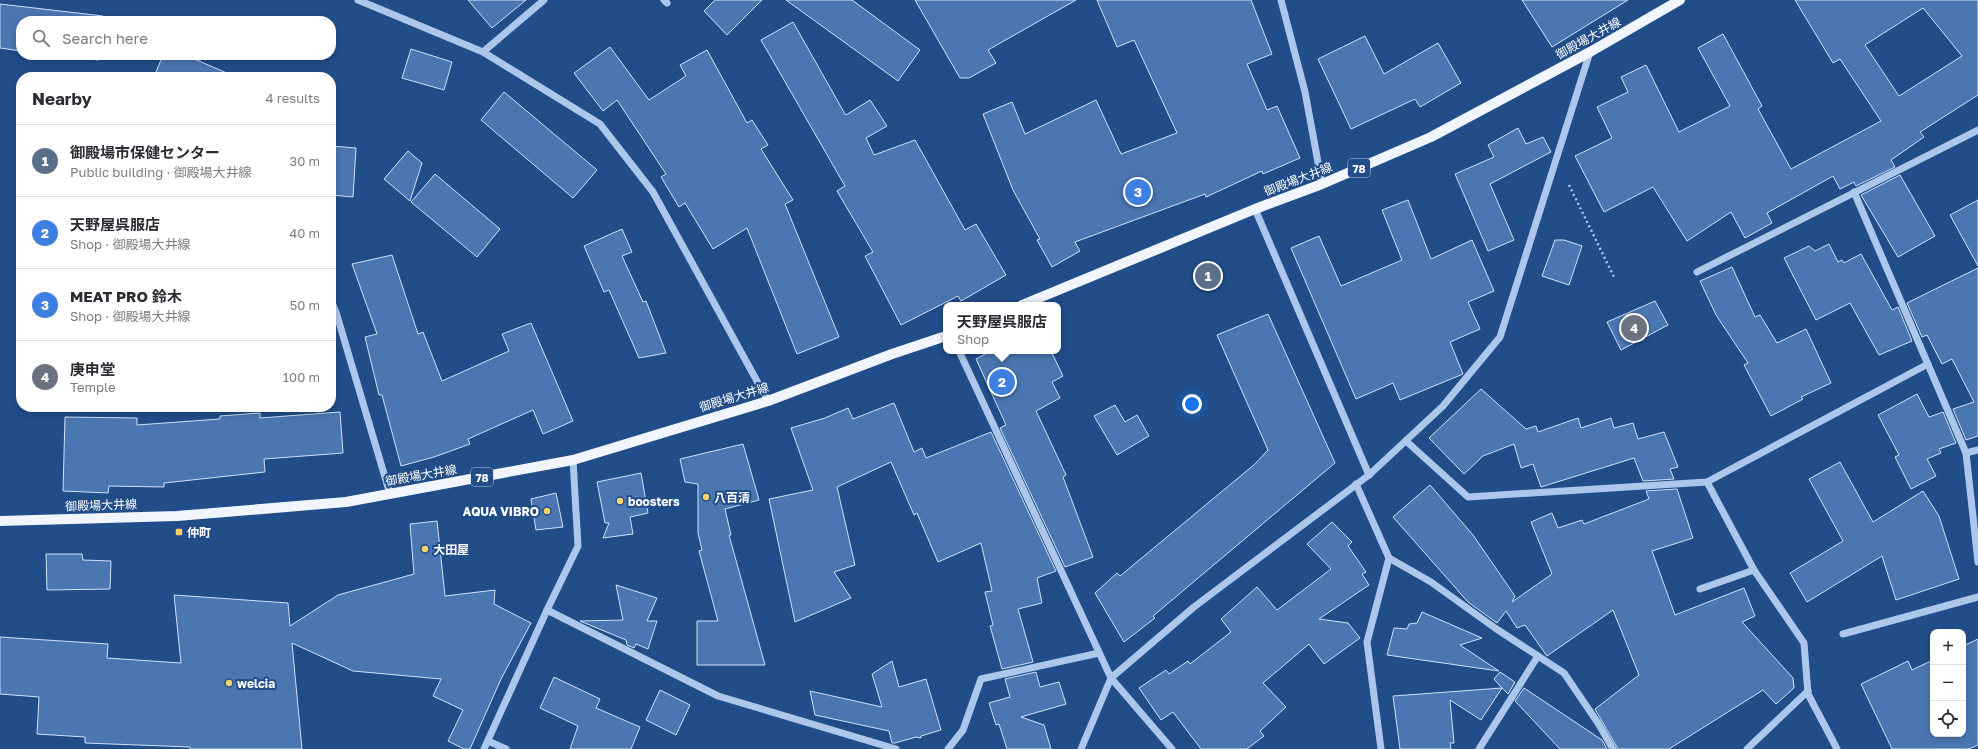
<!DOCTYPE html>
<meta charset="utf-8">
<style>
body{margin:0;font-family:"Golos Text","Noto Sans JP",sans-serif;background:#f2f2f3;color:#2b2b33}
.controls{position:absolute;right:12px;bottom:12px;display:grid;overflow:hidden;border-radius:8px;box-shadow:0 2px 6px #0003}
.controls button{width:36px;height:36px;display:grid;place-items:center;padding:0;border:0;border-bottom:1px solid #e1e1e2;background:#fff;color:#2b2b33;font:20px sans-serif}
.you{position:absolute;left:1192px;top:404px;width:14px;height:14px;margin:-10px;border:3px solid #fff;border-radius:50%;background:#1a73e8;box-shadow:0 0 0 6px #1a73e833}
.badge{display:grid;place-items:center;width:26px;height:26px;border-radius:50%;background:#87764d;color:#fff;font-size:13px;font-weight:700}
.pin{position:absolute;translate:-50% -50%;border:2px solid #fff;box-shadow:0 1px 4px #0006}
.popup{position:absolute;left:943px;top:302px;width:118px;height:52px;box-sizing:border-box;display:grid;place-content:center;border-radius:8px;background:#fff;filter:drop-shadow(0 1px 3px #0005);font-size:13px;white-space:nowrap;color:#7c7c81}
.popup b{font-size:15px;color:#2b2b33}
.popup::after{content:'';position:absolute;left:50%;top:100%;margin-left:-8px;border:8px solid transparent;border-top-color:#fff}
.list{margin:0;padding:0;list-style:none}
h2{display:flex;justify-content:space-between;align-items:center;height:52px;margin:0;padding:0 16px;font-size:17px}
h2 small{font-size:13px;font-weight:400;color:#7c7c81}
.list li{display:grid;grid-template-columns:26px 1fr auto;gap:12px;align-items:center;box-sizing:border-box;height:72px;padding:0 16px;border-top:1px solid #e1e1e2}
.list b{display:block;font-size:15px;white-space:nowrap}
.list p{margin:0;font-size:13px;white-space:nowrap;color:#7c7c81}
.list em{font-size:13px;font-style:normal;color:#7c7c81}
.icon{flex:none;width:22px;height:22px;fill:none;stroke:currentColor;stroke-width:2;stroke-linecap:round;stroke-linejoin:round}
.map{position:relative;flex:none;width:1978px;height:749px;overflow:hidden}
.search{position:absolute;background:#fff;box-shadow:0 2px 6px #0003;left:16px;top:16px;width:320px;height:44px;display:flex;align-items:center;gap:10px;box-sizing:border-box;padding:0 14px;border-radius:16px;color:#7c7c81;font-size:15px}
.panel{position:absolute;background:#fff;box-shadow:0 2px 6px #0003;left:16px;top:72px;width:320px;height:340px;border-radius:16px}
.map>svg:first-child{display:block}
.building{fill:#4a76b1;stroke:#d1e2f8;fill-rule:evenodd}
.lines{fill:none;stroke-linecap:round;stroke-linejoin:round}
.path{stroke:#acc7eb;stroke-width:2.5;stroke-dasharray:2 3;stroke-linecap:butt}
.minor{stroke:#acc7eb;stroke-width:7}
.major{stroke:#f1f6fe;stroke-width:10}
.poi-dot{fill:#f7d26d;stroke:#214d89;stroke-width:1.5}
.labels{text-anchor:middle;dominant-baseline:central;stroke-width:4;stroke-linejoin:round;paint-order:stroke}
.shield{fill:#214d89;stroke:#bccadc;stroke-width:1}
.shield-label{font-size:11px;font-weight:bold;fill:#fff}
.street-label{font-size:12px;fill:#fff;stroke:#214d89}
.poi-label{font-size:12px;font-weight:bold;fill:#fff;stroke:#214d89;text-anchor:start}
</style>
<div class="map">
<svg width="1978" height="749" viewBox="0 0 1978 749">
<rect width="100%" height="100%" fill="#214d89"/>
<g class="building">
<polygon points="468,0 526,0 492,28"/>
<polygon points="715,0 762,0 727,35 704,11"/>
<polygon points="786,0 852,0 920,50 898,81"/>
<polygon points="915,0 1076,0 988,50 996,63 969,78 960,78"/>
<polygon points="1097,0 1251,0 1272,54 1247,64 1267,110 1277,106 1300,158 1263,174 1262,171 1206,197 1205,194 1075,242 1080,251 1052,267 1037,240 1040,239 1013,190 983,114 1012,102 1025,134 1096,100 1121,154 1177,133 1134,40 1117,47"/>
<polygon points="1522,0 1628,0 1552,47"/>
<path d="M 1795,0 L 1978,0 L 1978,95 L 1920,132 L 1924,137 L 1891,160 L 1895,167 L 1856,186 L 1854,182 L 1840,189 L 1833,176 L 1767,213 L 1772,223 L 1745,238 L 1731,212 L 1687,241 L 1653,187 L 1604,212 L 1575,156 L 1612,138 L 1597,107 L 1628,92 L 1621,77 L 1646,65 L 1679,132 L 1730,106 L 1698,48 L 1723,34 L 1762,106 L 1758,109 L 1791,169 L 1881,121 L 1840,59 L 1833,63 ZM 1923,8 L 1962,56 L 1899,96 L 1865,45 Z"/>
<polygon points="0,4 103,16 103,21 21,21 21,51 0,48"/>
<polygon points="793,22 845,114 846,115 870,100 887,126 866,138 874,155 915,140 965,230 976,224 1006,275 961,301 958,296 901,325 865,256 873,252 837,191 845,186 761,40"/>
<polygon points="1365,36 1384,74 1438,43 1461,83 1420,107 1415,99 1351,129 1318,59"/>
<polygon points="610,47 649,100 686,76 680,65 707,50 747,123 752,120 768,145 761,149 793,200 785,204 839,337 797,354 747,228 713,249 685,203 679,207 661,177 666,174 617,100 603,111 574,73"/>
<polygon points="411,49 452,62 444,90 402,78"/>
<polygon points="57,55 99,55 98,60"/>
<polygon points="163,55 185,55 236,77 154,77"/>
<polygon points="504,92 597,170 573,198 481,120"/>
<polygon points="1518,128 1526,144 1543,137 1551,152 1490,184 1514,240 1488,251 1455,174 1494,157 1488,145"/>
<polygon points="331,146 356,148 353,197 331,195"/>
<polygon points="408,151 422,163 410,201 384,179"/>
<polygon points="435,174 500,229 477,257 411,202"/>
<polygon points="1900,175 1935,236 1898,257 1861,195"/>
<polygon points="1408,200 1431,259 1472,240 1494,291 1468,302 1480,329 1450,342 1463,374 1400,400 1393,383 1356,399 1291,248 1319,236 1341,286 1402,260 1382,210"/>
<polygon points="1978,200 1978,266 1950,215"/>
<polygon points="622,229 632,252 622,256 643,302 646,301 666,353 639,358 609,290 604,292 584,246"/>
<polygon points="1555,240 1564,240 1582,246 1569,285 1542,276"/>
<polygon points="1829,244 1838,262 1842,260 1844,263 1861,254 1892,310 1898,307 1912,341 1879,355 1850,303 1816,320 1784,258 1809,246 1815,251"/>
<polygon points="392,255 418,334 423,332 442,381 509,351 502,334 531,323 573,421 543,434 533,410 468,439 470,444 434,457 401,466 382,395 379,395 365,337 377,334 352,264"/>
<polygon points="1732,267 1755,317 1760,315 1777,343 1806,329 1831,383 1801,397 1803,399 1771,416 1744,365 1748,363 1716,315 1700,281"/>
<polygon points="1978,268 1978,436 1966,440 1953,409 1974,402 1952,359 1942,364 1927,335 1922,337 1907,303"/>
<polygon points="1655,301 1668,325 1621,350 1607,322"/>
<polygon points="1268,314 1335,463 1153,616 1155,618 1124,642 1095,593 1117,573 1120,576 1255,464 1268,450 1217,335"/>
<polygon points="991,351 1051,351 1063,376 1052,382 1060,398 1036,411 1066,475 1063,477 1093,557 1065,567 1000,428 1006,425 976,359"/>
<polygon points="1481,389 1526,429 1536,426 1538,432 1578,418 1581,428 1611,418 1614,428 1633,423 1638,439 1664,432 1678,467 1670,469 1674,479 1643,481 1634,458 1541,487 1533,464 1521,468 1514,444 1483,456 1464,474 1429,438"/>
<polygon points="1917,394 1929,417 1943,412 1956,443 1939,449 1941,453 1927,459 1936,476 1911,489 1895,457 1899,455 1878,415"/>
<polygon points="894,403 914,452 922,448 926,458 991,432 1056,571 1037,578 1042,603 1018,609 1033,662 1002,669 990,626 993,625 985,592 992,591 981,543 938,562 917,513 914,515 891,462 837,487 855,565 834,572 851,598 795,622 769,499 813,490 791,428 825,418 848,408 853,419"/>
<polygon points="1115,405 1125,422 1137,415 1149,436 1117,455 1094,416"/>
<polygon points="340,412 343,453 264,459 265,472 164,483 164,487 109,486 108,493 63,491 65,417 137,418 137,425 220,419 220,416 260,413 260,418"/>
<polygon points="743,444 759,500 725,509 731,535 729,535 765,665 697,665 697,621 718,621 699,551 702,550 698,533 698,484 685,482 680,459"/>
<polygon points="1840,462 1873,522 1923,491 1939,516 1959,579 1896,600 1882,556 1807,602 1790,573 1843,541 1809,479"/>
<polygon points="641,473 648,513 630,517 633,534 603,538 609,523 605,523 597,482"/>
<polygon points="1430,485 1473,535 1515,596 1512,602 1552,574 1531,522 1552,513 1558,528 1582,520 1584,524 1649,499 1646,491 1677,489 1693,538 1652,551 1675,615 1744,588 1755,616 1742,622 1793,678 1794,688 1776,704 1763,690 1669,749 1618,749 1595,709 1639,675 1613,610 1547,656 1525,625 1517,628 1506,611 1497,623 1468,602 1393,517"/>
<polygon points="556,493 563,527 536,530 531,499"/>
<polygon points="437,521 445,596 495,590 494,604 531,623 501,679 470,749 464,749 448,741 463,710 433,696 441,679 353,671 292,643 302,749 190,749 190,747 85,743 85,737 37,734 39,697 0,694 0,637 108,644 107,658 181,663 174,595 288,603 290,626 338,595 414,574 410,524"/>
<polygon points="1332,522 1352,542 1348,546 1366,572 1362,574 1369,585 1319,619 1348,623 1360,638 1324,664 1309,644 1263,683 1286,707 1260,731 1264,736 1247,749 1201,749 1173,712 1161,720 1139,688 1166,670 1169,674 1188,661 1190,664 1231,632 1221,619 1257,587 1277,610 1331,569 1307,544"/>
<polygon points="46,554 82,554 83,560 111,561 110,589 47,590"/>
<polygon points="616,585 657,598 647,621 657,621 648,649 636,644 634,648 627,645 626,640 580,621 623,620"/>
<polygon points="1422,612 1482,638 1460,645 1499,671 1387,655 1394,628 1407,629 1409,624 1417,623"/>
<polygon points="1978,639 1978,745 1969,749 1892,749 1861,684 1908,661 1912,670 1933,660 1933,734 1963,734 1963,646"/>
<polygon points="892,661 899,687 926,679 941,730 921,736 921,738 916,737 895,743 892,743 889,731 815,715 810,691 882,707 872,674"/>
<polygon points="1036,672 1040,687 1059,682 1066,704 1021,717 1044,725 1051,749 1007,749 999,724 996,725 989,703 1010,697 1005,679"/>
<polygon points="1500,672 1515,682 1508,694 1502,688 1481,720 1450,700 1454,743 1450,743 1451,749 1400,749 1393,696 1502,688 1494,679"/>
<polygon points="554,677 600,699 596,708 640,727 631,749 570,749 578,726 540,708"/>
<polygon points="1524,688 1602,740 1607,749 1560,749 1515,701"/>
<polygon points="660,690 690,705 676,735 646,720"/>
</g>
<g class="lines">
<polyline class="path" points="1569,185 1614,277"/>
<g class="minor">
<polyline points="358,0 483,52 600,124 653,192 768,401"/>
<polyline points="664,0 667,3"/>
<polyline points="1281,0 1305,92 1322,184"/>
<polyline points="483,52 544,0"/>
<polyline points="1854,192 1966,453 1978,562"/>
<polyline points="1255,209 1369,475"/>
<polyline points="1697,272 1978,130"/>
<polyline points="331,301 336,312 390,494"/>
<polyline points="959,351 1111,678 1172,749"/>
<polyline points="1406,441 1468,497 1707,482 1928,364"/>
<polyline points="1966,453 1978,450"/>
<polyline points="1356,484 1389,558 1431,582 1495,628 1564,673 1598,723 1613,749"/>
<polyline points="1754,570 1804,643 1808,694 1837,749"/>
<polyline points="1700,589 1754,570 1707,482"/>
<polyline points="547,610 718,696 896,749"/>
<polyline points="1843,634 1978,597"/>
<polyline points="488,741 506,749"/>
<polyline points="484,749 547,610 578,546 573,460"/>
<polyline points="948,749 963,730 981,679 1099,653"/>
<polyline points="1081,749 1111,678 1194,607 1369,475 1443,406 1500,337 1590,52"/>
<polyline points="1381,749 1367,642 1389,558"/>
<polyline points="1479,749 1538,656"/>
<polyline points="1747,749 1808,691"/>
</g>
<g class="major">
<polyline points="1022,305 1255,209 1322,184 1431,137 1590,52 1680,0"/>
<polyline points="0,521 177,516 346,502 573,460 768,401 892,354 946,336"/>
</g>
</g>
<g class="poi-dot">
<circle cx="706" cy="497" r="4"/>
<circle cx="620" cy="501" r="4"/>
<circle cx="547" cy="511" r="4"/>
<rect x="175" y="528" width="8" height="8" rx="2"/>
<circle cx="425" cy="549" r="4"/>
<circle cx="229" cy="683" r="4"/>
</g>
<g class="labels">
<g class="shield">
<rect x="1348" y="159" width="22" height="18" rx="3"/>
<rect x="471" y="468" width="22" height="18" rx="3"/>
</g>
<g class="shield-label">
<text x="1359" y="168">78</text>
<text x="482" y="477">78</text>
</g>
<g class="street-label">
<text transform="translate(1588 38) rotate(-29)">御殿場大井線</text>
<text transform="translate(1298 179) rotate(-21)">御殿場大井線</text>
<text transform="translate(734 397) rotate(-17)">御殿場大井線</text>
<text transform="translate(421 475) rotate(-10)">御殿場大井線</text>
<text transform="translate(101 505) rotate(-2)">御殿場大井線</text>
</g>
<g class="poi-label">
<text x="714" y="497">八百清</text>
<text x="628" y="501">boosters</text>
<text x="539" y="511" text-anchor="end">AQUA VIBRO</text>
<text x="187" y="532">仲町</text>
<text x="433" y="549">大田屋</text>
<text x="237" y="683">welcia</text>
</g>
</g>
</svg>
<div class="controls">
<button>+</button>
<button>−</button>
<button><svg class="icon" aria-label="locate" viewBox="0 0 24 24"><circle cx="12" cy="12" r="6"/><path d="M12 2v4M12 18v4M2 12h4M18 12h4"/></svg></button>
</div>
<div class="you"></div>
<div class="pin badge" style="left:1208px;top:276px;background:#5c6f8a">1</div>
<div class="pin badge" style="left:1002px;top:382px;background:#3f7fe0">2</div>
<div class="popup"><b>天野屋呉服店</b>Shop</div>
<div class="pin badge" style="left:1138px;top:192px;background:#3f7fe0">3</div>
<div class="pin badge" style="left:1634px;top:328px;background:#6b7280">4</div>
<div class="search"><svg class="icon" aria-label="search" viewBox="0 0 24 24"><circle cx="10" cy="10" r="6"/><path d="M15 15l6 6"/></svg>Search here</div>
<section class="panel">
<h2>Nearby<small>4 results</small></h2>
<ul class="list">
<li><span class="badge" style="background:#5c6f8a">1</span><div><b>御殿場市保健センター</b><p>Public building · 御殿場大井線</p></div><em>30 m</em></li>
<li><span class="badge" style="background:#3f7fe0">2</span><div><b>天野屋呉服店</b><p>Shop · 御殿場大井線</p></div><em>40 m</em></li>
<li><span class="badge" style="background:#3f7fe0">3</span><div><b>MEAT PRO 鈴木</b><p>Shop · 御殿場大井線</p></div><em>50 m</em></li>
<li><span class="badge" style="background:#6b7280">4</span><div><b>庚申堂</b><p>Temple</p></div><em>100 m</em></li>
</ul>
</section>
</div>
